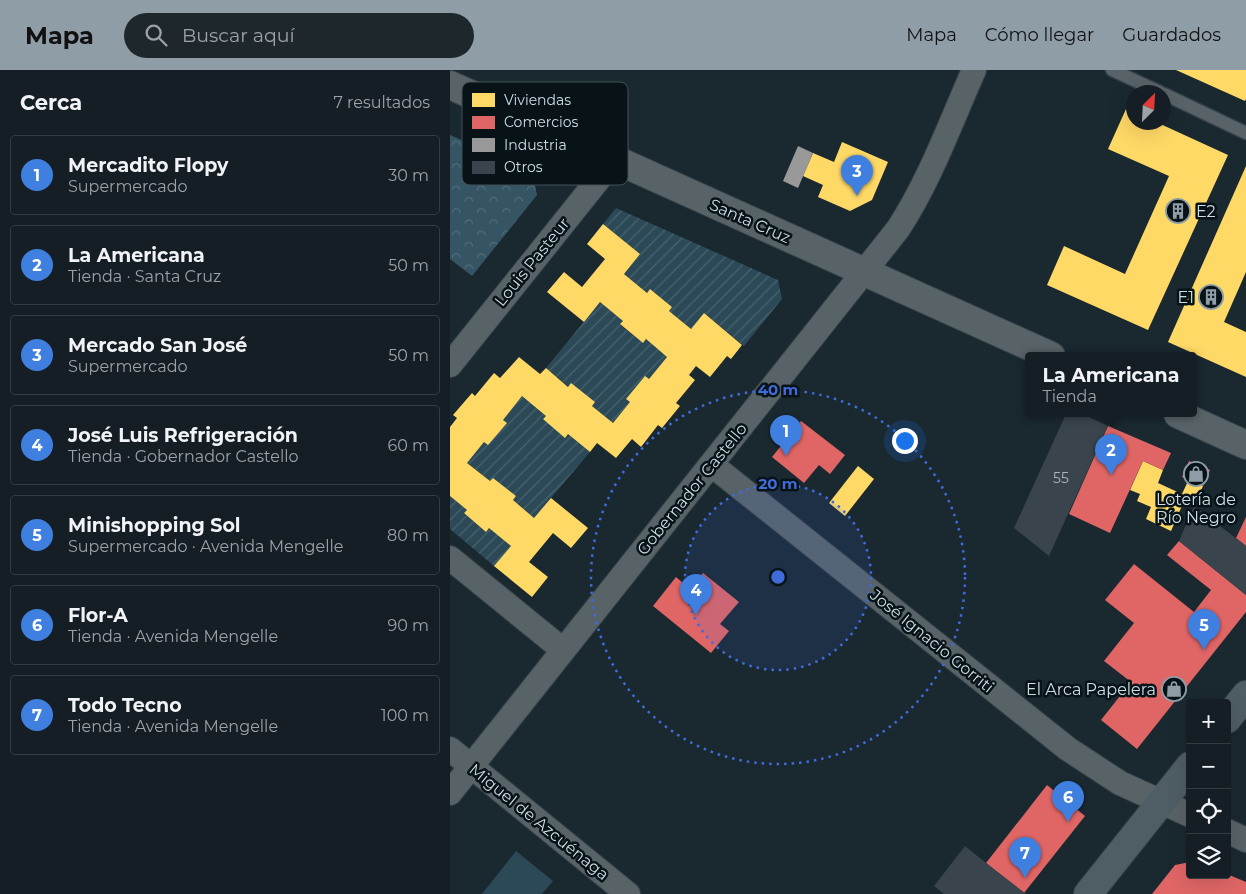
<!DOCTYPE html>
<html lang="es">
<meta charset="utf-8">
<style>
body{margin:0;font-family:Montserrat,sans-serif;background:#1d272c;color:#f1f3f6}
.controls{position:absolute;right:15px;bottom:15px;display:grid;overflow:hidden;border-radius:5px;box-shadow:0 5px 20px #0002}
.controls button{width:45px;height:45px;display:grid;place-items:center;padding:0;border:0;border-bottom:1px solid #333c41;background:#141e24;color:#f1f3f6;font:25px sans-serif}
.compass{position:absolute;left:676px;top:15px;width:45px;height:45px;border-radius:50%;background:#141e24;box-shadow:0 5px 20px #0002;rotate:24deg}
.you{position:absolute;left:454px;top:370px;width:18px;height:18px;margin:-12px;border:4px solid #fff;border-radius:50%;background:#1a73e8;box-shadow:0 0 0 8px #1a73e833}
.badge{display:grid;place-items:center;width:32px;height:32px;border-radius:50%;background:#8f9ea6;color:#fff;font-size:16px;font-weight:700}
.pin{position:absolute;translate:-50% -41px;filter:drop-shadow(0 1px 2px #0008)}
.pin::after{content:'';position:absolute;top:26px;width:18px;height:15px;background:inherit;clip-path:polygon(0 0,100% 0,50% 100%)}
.popup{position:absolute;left:575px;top:282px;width:172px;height:65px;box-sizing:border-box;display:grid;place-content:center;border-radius:5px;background:#141e24;filter:drop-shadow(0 1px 4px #0005);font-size:16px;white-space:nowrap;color:#9da2a6}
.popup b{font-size:19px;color:#f1f3f6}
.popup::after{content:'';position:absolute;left:50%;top:100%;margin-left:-10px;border:10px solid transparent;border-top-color:#141e24}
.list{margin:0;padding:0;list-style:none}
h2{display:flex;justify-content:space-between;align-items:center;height:65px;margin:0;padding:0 20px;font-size:21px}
h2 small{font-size:16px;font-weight:400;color:#9da2a6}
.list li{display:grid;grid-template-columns:32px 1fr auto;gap:15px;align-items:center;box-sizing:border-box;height:80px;margin:0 10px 10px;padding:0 10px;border:1px solid #333c41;border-radius:5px}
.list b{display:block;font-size:19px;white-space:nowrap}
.list p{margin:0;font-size:16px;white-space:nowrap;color:#9da2a6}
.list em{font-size:16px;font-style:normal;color:#9da2a6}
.icon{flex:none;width:28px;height:28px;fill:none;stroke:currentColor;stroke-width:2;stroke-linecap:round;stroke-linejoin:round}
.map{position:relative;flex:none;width:796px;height:824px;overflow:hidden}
header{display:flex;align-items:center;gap:30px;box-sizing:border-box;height:70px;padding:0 25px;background:#8f9ea6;color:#111}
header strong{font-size:24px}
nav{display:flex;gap:28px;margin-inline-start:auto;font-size:18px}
.search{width:350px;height:45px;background:#1d272c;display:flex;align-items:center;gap:12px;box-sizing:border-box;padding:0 18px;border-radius:28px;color:#9da2a6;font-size:19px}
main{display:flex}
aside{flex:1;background:#141e24}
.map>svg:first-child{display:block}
.grass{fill:#2b4957}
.forest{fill:url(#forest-crowns)}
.garden{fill:url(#garden-furrows)}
.homes{fill:#ffd966}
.shops{fill:#e06666}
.industry{fill:#999}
.building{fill:#39444c}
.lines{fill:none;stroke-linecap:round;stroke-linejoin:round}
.service-casing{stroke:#374248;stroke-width:15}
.minor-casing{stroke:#374248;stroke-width:26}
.secondary-casing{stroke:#374248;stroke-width:30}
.primary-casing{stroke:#374248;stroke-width:30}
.service{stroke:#586368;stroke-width:12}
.minor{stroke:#586368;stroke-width:24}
.secondary{stroke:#586368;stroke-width:28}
.primary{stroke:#4f5e64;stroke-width:28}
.ring{fill:none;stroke:#406bdb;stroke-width:2.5;stroke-dasharray:2.5 5}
.labels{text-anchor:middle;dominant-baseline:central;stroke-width:5;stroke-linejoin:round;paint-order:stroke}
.number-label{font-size:14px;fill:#a9b7bf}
.poi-label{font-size:16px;fill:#cedde5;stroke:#081318;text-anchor:end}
.street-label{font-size:16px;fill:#cedde5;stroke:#081318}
.key{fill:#081318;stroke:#435056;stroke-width:1}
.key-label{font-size:14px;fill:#cedde5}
.centre{fill:#406bdb;stroke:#081318;stroke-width:2.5}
.ring-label{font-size:15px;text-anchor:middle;font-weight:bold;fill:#406bdb;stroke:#081318;stroke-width:5;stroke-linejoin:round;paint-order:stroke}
</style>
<header>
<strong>Mapa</strong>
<div class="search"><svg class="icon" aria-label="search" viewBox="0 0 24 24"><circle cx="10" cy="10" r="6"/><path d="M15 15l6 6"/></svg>Buscar aquí</div>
<nav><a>Mapa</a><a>Cómo llegar</a><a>Guardados</a></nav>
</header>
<main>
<aside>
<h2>Cerca<small>7 resultados</small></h2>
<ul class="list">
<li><span class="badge" style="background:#3f7fe0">1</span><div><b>Mercadito Flopy</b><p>Supermercado</p></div><em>30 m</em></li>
<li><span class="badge" style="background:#3f7fe0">2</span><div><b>La Americana</b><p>Tienda · Santa Cruz</p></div><em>50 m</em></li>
<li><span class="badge" style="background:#3f7fe0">3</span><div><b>Mercado San José</b><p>Supermercado</p></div><em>50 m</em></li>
<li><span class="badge" style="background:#3f7fe0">4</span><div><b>José Luis Refrigeración</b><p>Tienda · Gobernador Castello</p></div><em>60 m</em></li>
<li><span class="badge" style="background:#3f7fe0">5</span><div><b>Minishopping Sol</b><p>Supermercado · Avenida Mengelle</p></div><em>80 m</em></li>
<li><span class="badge" style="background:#3f7fe0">6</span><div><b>Flor-A</b><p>Tienda · Avenida Mengelle</p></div><em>90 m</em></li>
<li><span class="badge" style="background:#3f7fe0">7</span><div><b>Todo Tecno</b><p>Tienda · Avenida Mengelle</p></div><em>100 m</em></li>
</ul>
</aside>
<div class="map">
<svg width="796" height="824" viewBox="0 0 796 824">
<defs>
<pattern id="forest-crowns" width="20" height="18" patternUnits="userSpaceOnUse" patternTransform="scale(1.25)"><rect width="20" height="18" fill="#355564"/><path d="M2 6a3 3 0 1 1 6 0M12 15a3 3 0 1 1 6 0" fill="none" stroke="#516d7a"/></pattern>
<pattern id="garden-furrows" width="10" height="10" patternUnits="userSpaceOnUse" patternTransform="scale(1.25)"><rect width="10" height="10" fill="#2b4957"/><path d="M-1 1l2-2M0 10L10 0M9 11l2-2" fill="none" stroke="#49636f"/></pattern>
</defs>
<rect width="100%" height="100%" fill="#1a2830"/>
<polygon class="grass" points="66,781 103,811 92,824 32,824"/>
<polygon class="forest" points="0,65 82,101 87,125 22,206 0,189"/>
<g class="garden">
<polygon points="166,138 328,210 332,229 294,276 254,243 241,259 219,241 222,237 200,219 197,223 174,204 190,184 153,154"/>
<polygon points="150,232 173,251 170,255 193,273 196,269 217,287 199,309 176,329 180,332 163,353 96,298"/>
<polygon points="72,326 96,346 93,349 118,364 140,382 84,448 63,430 66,426 43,408 40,411 17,393 34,372 56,353 53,350"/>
<polygon points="0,426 17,440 14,443 36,462 39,458 61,476 44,496 0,459"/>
</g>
<g class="homes">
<polygon points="726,0 796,0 796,29 795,31"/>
<polygon points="676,39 684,42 684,52 706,52 778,85 698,260 597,215 614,176 675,204 719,106 658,79"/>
<polygon points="392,72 438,92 422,130 400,141 368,127 373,115 353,106 363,83 384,92"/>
<polygon points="796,96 796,202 774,252 796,262 796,307 718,272"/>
<polygon points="153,154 190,184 174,204 197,223 200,219 222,237 219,241 241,259 254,243 292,275 281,289 277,286 260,307 246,296 239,305 245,310 226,333 230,336 212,358 208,355 191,377 182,369 166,388 147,373 140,382 118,364 115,368 93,349 96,346 72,326 53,350 57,353 38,375 34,372 17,393 40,411 43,408 66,426 63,430 84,448 101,428 138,458 121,478 103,463 79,492 98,507 82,527 44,496 61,476 39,458 36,462 14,443 17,440 0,426 0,357 7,348 3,345 22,323 25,326 44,303 50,308 69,287 90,304 96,298 118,317 121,313 145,332 142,336 163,353 180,332 176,329 195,306 199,309 217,287 196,269 193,273 170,254 173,251 150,232 134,252 97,222 114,202 132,217 155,189 137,174"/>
<polygon points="693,391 713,400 708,413 732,424 739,409 753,416 744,436 734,431 721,461 696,449 701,437 687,431 690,424 680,420"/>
<polygon points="408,396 424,409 395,446 379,433"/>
</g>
<g class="shops">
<polygon points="351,351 395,385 380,404 369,395 354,413 322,387"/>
<polygon points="658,356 721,383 713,400 693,391 660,463 619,444"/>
<polygon points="739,391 760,400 753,416 732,407"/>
<polygon points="796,447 796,476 786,468"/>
<polygon points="729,471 796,525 796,542 687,679 651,650 681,612 654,591 684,553 655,530 684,494 744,542 761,520 717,485"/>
<polygon points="253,503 289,532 270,554 279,561 261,583 203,536 226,507 240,519"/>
<polygon points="597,715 635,746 574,823 536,793"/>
<polygon points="740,792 740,805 777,805 777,804 796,812 796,824 702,824 725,795"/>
</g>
<polygon class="industry" points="348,76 363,83 348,118 333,111"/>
<g class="building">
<polygon points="616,344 632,344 658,356 599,486 564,458"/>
<polygon points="744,436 796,476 796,525 729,471"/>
<polygon points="515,776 536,793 576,824 494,824 484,816"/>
</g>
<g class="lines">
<defs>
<g id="service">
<polyline points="662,0 710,22"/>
<polyline points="714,24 796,63"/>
</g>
<g id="minor">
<polyline points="0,295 164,90"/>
<polyline points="262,395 618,679 670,713 740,745"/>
<polyline points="0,488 113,580"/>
<polyline points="0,679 178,824"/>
<path d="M 0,723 L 448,159 C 480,110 500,54 524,0"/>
<polyline points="777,761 796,770"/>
</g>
<g id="secondary">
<polyline points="0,15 601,286"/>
<polyline points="728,344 796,375"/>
</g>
<g id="primary">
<polyline points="777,649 796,625"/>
<polyline points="638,824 740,696"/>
</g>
</defs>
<use href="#service" class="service-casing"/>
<use href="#minor" class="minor-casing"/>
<use href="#secondary" class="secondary-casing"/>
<use href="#primary" class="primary-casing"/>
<use href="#service" class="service"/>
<use href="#minor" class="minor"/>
<use href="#secondary" class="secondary"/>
<use href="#primary" class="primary"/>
</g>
<circle cx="328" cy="507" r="93" fill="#406bdb" fill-opacity=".12"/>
<g class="ring">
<circle cx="328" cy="507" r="93"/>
<circle cx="328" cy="507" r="187"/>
</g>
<defs>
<symbol id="building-ring" viewBox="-11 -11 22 22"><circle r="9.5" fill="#081318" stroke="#8f9ea6" stroke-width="1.5"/><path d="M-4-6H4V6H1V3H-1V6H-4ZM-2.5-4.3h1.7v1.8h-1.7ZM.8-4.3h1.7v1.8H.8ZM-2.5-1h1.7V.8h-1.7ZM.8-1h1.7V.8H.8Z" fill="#8f9ea6"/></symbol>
<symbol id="shop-ring" viewBox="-11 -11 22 22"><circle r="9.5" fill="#081318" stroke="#8f9ea6" stroke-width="1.5"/><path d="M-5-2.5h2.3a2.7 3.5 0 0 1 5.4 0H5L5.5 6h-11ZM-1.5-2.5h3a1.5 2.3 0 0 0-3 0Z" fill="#8f9ea6"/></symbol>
</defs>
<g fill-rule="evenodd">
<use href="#building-ring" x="714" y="127" width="28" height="28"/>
<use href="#building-ring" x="747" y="213" width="28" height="28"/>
<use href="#shop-ring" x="732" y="390" width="28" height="28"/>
<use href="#shop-ring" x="710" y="605" width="28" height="28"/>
</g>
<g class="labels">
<g class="number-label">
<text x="611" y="408">55</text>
</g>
<g class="poi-label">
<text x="746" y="141" text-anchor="start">E2</text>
<text x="744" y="227">E1</text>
<text x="746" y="429" text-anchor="middle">Lotería de<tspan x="746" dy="18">Río Negro</tspan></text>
<text x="706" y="619">El Arca Papelera</text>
</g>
<g class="street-label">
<text transform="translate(300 151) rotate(24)">Santa Cruz</text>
<text transform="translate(82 192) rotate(-51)">Louis Pasteur</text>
<text transform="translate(242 419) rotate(-51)">Gobernador Castello</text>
<text transform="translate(482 571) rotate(39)">José Ignacio Gorriti</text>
<text transform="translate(89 752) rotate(39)">Miguel de Azcuénaga</text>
</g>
</g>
<rect x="12" y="12" width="166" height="103" rx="8" class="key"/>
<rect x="22" y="23" width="23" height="14" fill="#ffd966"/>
<rect x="22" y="46" width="23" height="13" fill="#e06666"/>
<rect x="22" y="68" width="23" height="14" fill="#999"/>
<rect x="22" y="91" width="23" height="13" fill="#39444c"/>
<g class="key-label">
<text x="54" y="35">Viviendas</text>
<text x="54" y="57">Comercios</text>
<text x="54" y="80">Industria</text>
<text x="54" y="102">Otros</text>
</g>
<circle cx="328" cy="507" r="8" class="centre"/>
<g class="ring-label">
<text x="328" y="325">40 m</text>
<text x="328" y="419">20 m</text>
</g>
</svg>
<div class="controls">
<button>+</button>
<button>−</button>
<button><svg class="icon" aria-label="locate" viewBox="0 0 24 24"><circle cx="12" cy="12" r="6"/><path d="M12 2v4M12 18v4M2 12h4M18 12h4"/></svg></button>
<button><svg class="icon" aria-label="layers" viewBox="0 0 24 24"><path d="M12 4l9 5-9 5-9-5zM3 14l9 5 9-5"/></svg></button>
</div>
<svg class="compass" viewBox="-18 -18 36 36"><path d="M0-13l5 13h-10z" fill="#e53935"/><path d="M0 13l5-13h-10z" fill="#9da2a6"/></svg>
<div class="you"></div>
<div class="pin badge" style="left:336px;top:386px;background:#3f7fe0">1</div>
<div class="pin badge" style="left:661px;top:405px;background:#3f7fe0">2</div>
<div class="popup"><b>La Americana</b>Tienda</div>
<div class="pin badge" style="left:407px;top:126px;background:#3f7fe0">3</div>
<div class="pin badge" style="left:246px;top:545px;background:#3f7fe0">4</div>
<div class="pin badge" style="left:754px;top:580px;background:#3f7fe0">5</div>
<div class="pin badge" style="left:618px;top:752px;background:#3f7fe0">6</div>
<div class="pin badge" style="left:575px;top:808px;background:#3f7fe0">7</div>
</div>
</main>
